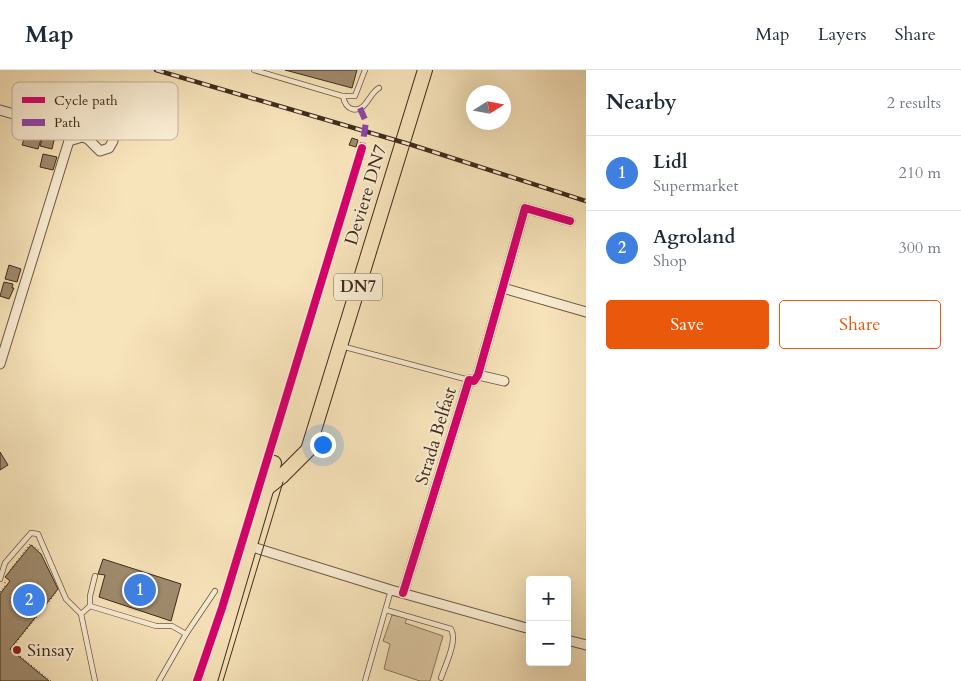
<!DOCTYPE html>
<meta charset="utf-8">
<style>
body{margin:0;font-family:Cardo,serif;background:#f6f6f7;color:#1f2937}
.controls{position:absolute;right:15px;bottom:15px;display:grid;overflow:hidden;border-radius:5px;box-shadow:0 5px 20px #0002}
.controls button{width:45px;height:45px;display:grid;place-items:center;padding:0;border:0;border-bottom:1px solid #e0e1e3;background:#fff;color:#1f2937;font:25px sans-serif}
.compass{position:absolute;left:466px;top:15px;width:45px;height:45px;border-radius:50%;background:#fff;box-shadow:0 5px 20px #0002;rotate:79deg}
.you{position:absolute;left:322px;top:374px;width:18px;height:18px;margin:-12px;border:4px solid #fff;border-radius:50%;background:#1a73e8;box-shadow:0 0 0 8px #1a73e833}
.badge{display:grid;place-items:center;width:32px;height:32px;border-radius:50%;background:#ea580c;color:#fff;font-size:16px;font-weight:700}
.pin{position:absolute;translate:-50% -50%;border:2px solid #fff;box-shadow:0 1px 5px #0006}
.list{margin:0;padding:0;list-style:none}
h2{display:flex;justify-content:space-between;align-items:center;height:65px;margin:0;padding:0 20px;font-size:21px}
h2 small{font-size:16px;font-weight:400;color:#747a83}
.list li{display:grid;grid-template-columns:32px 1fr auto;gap:15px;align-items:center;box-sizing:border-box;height:75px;padding:0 20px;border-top:1px solid #e0e1e3}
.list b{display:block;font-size:19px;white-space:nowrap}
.list p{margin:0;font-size:16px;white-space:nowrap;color:#747a83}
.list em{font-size:16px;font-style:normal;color:#747a83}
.actions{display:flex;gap:10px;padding:15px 20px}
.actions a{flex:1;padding:11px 0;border:1px solid #ea580c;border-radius:5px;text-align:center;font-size:18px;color:#ea580c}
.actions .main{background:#ea580c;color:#fff}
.map{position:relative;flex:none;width:586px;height:611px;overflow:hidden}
header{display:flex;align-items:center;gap:30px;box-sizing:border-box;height:70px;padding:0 25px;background:#fff;border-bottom:1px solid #e0e1e3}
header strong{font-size:24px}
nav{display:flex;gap:28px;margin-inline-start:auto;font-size:18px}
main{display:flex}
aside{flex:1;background:#fff}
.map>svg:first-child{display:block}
.green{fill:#d9c4a0;stroke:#8c775d}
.building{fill:#9f8b6e;stroke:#3f2a1a}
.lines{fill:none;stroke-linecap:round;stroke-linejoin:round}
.service-casing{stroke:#6d5842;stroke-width:6}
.minor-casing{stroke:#6d5842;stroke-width:11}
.primary-casing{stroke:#3f2a1a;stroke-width:16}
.path{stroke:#3f2a1a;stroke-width:1;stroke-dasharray:1 2.5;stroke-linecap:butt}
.service{stroke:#faedd3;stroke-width:4.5}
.minor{stroke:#faedd3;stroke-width:9}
.primary{stroke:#f8e4bb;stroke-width:14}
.tram{stroke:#3f2a1a;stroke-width:1}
.rail-casing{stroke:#3f2a1a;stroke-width:4.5}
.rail{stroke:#faedd3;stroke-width:2.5;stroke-dasharray:8;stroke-linecap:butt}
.quiet{stroke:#8e44ad;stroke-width:6;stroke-dasharray:12 6;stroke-linecap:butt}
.cycleway-casing{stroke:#faedd3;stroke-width:11}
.cycleway{stroke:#d6006c;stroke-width:8}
.poi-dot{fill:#8f2418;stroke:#faedd3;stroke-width:2}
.labels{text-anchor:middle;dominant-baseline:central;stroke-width:4;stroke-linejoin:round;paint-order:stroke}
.shield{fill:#faedd3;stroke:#776452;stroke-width:1}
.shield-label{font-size:16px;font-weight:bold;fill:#3f2a1a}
.street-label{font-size:18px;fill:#3f2a1a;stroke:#faedd3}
.poi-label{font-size:18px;fill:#3f2a1a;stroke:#faedd3;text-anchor:start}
.key{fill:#faedd3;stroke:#c2b29c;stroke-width:1}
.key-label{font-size:14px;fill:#3f2a1a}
</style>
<header>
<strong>Map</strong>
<nav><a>Map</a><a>Layers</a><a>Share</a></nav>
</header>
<main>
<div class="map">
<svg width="586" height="611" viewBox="0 0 586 611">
<rect width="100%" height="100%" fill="#f8e4bb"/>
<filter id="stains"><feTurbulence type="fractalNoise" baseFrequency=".004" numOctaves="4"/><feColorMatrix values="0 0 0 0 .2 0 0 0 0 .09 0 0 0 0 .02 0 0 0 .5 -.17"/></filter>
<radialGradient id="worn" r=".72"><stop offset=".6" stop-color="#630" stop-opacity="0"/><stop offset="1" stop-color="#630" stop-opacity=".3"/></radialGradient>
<polygon class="green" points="392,545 407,548 405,553 443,566 430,611 420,611 384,599 390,574 383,571"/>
<g class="building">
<polygon points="285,0 357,0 352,18"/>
<polygon points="32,63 42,66 38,79 22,75 25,66 30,67"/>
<polygon points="44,63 55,66 52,79 40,76"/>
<polygon points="352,68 358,70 356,77 349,75"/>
<polygon points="43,84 57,87 53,100 40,97"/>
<polygon points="9,195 21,199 17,212 5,209"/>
<polygon points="4,212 13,214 12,218 14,218 9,229 0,226"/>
<polygon points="0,382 8,395 0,400"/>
<polygon points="31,475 41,484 58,519 10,579 49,611 0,611 0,524 10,511 5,507"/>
<polygon points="103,489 181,514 171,551 99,527 105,505 98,504"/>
</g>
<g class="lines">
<defs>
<g id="service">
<polyline points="254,0 342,26 355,26 365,0"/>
<path d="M 343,26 C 344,32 346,37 352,39 C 366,43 369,23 379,18"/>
<polyline points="345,277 469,310"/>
<polyline points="0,509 5,493 31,463 38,464 66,529 81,544 95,611"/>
<polyline points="90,536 90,526 95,506"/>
<path d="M 386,540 L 451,559 C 458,570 445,596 441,608"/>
<polyline points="81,544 90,536 156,556 172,556 186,564"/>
<polyline points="159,611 186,564 215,521"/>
<polyline points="365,611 391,520"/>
</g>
<g id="minor">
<polyline points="0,40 72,61 93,64 103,61 111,66 113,71 109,78 100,81 88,69 82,67 69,71"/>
<polyline points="503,218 586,242"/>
<polyline points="0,294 72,61"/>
<polyline points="478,305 504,311"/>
<polyline points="249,476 391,520 530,559"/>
<polyline points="403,523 469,310 474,311 478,305 525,138 570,151"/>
<polyline points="567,570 586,575"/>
</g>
<g id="primary">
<polyline points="267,418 281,407 308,380 425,0"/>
<polyline points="210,611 274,393"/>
</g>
</defs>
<use href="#service" class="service-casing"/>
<use href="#minor" class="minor-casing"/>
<use href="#primary" class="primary-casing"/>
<g class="path">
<polyline points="10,500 30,474 39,480"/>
<polyline points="0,522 5,516 5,512"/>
<polyline points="51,611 11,579 56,523"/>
</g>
<use href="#service" class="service"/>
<use href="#minor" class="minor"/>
<use href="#primary" class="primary"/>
<polyline class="tram" points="223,611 283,412"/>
<defs>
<polyline id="rail" points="156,0 412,75 586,131"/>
</defs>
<use href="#rail" class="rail-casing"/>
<use href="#rail" class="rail"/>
<polyline class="quiet" points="360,38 366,52 362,78"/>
<defs>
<g id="cycleway">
<polyline points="403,523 469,310 474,311 478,305 525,138 570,151"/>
<polyline points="197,611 222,538 362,78"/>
</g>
</defs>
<use href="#cycleway" class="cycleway-casing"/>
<use href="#cycleway" class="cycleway"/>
</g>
<circle class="poi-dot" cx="17" cy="580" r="5"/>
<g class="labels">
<rect class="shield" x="334" y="203.5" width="48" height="27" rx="4"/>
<g class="shield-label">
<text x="358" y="217">DN7</text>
</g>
<g class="street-label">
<text transform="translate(366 125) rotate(-73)">Deviere DN7</text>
<text transform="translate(436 366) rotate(-73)">Strada Belfast</text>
</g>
<g class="poi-label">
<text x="27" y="580">Sinsay</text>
</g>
</g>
<rect x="12" y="12" width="166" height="58" rx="8" class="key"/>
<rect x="22" y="27" width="23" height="6" fill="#d6006c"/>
<rect x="22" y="49" width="23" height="7" fill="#8e44ad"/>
<g class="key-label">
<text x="54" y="35">Cycle path</text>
<text x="54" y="57">Path</text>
</g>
<rect width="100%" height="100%" filter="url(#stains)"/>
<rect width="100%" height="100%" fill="url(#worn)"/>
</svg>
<div class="controls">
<button>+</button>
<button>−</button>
</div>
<svg class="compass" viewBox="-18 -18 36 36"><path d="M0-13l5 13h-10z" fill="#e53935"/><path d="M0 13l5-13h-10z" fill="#747a83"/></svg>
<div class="you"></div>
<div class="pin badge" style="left:140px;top:520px;background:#3f7fe0">1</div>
<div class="pin badge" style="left:29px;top:530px;background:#3f7fe0">2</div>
</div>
<aside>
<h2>Nearby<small>2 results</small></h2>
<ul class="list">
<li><span class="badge" style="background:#3f7fe0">1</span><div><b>Lidl</b><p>Supermarket</p></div><em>210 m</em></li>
<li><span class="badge" style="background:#3f7fe0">2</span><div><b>Agroland</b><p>Shop</p></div><em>300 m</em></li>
</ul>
<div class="actions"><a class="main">Save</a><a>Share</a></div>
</aside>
</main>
